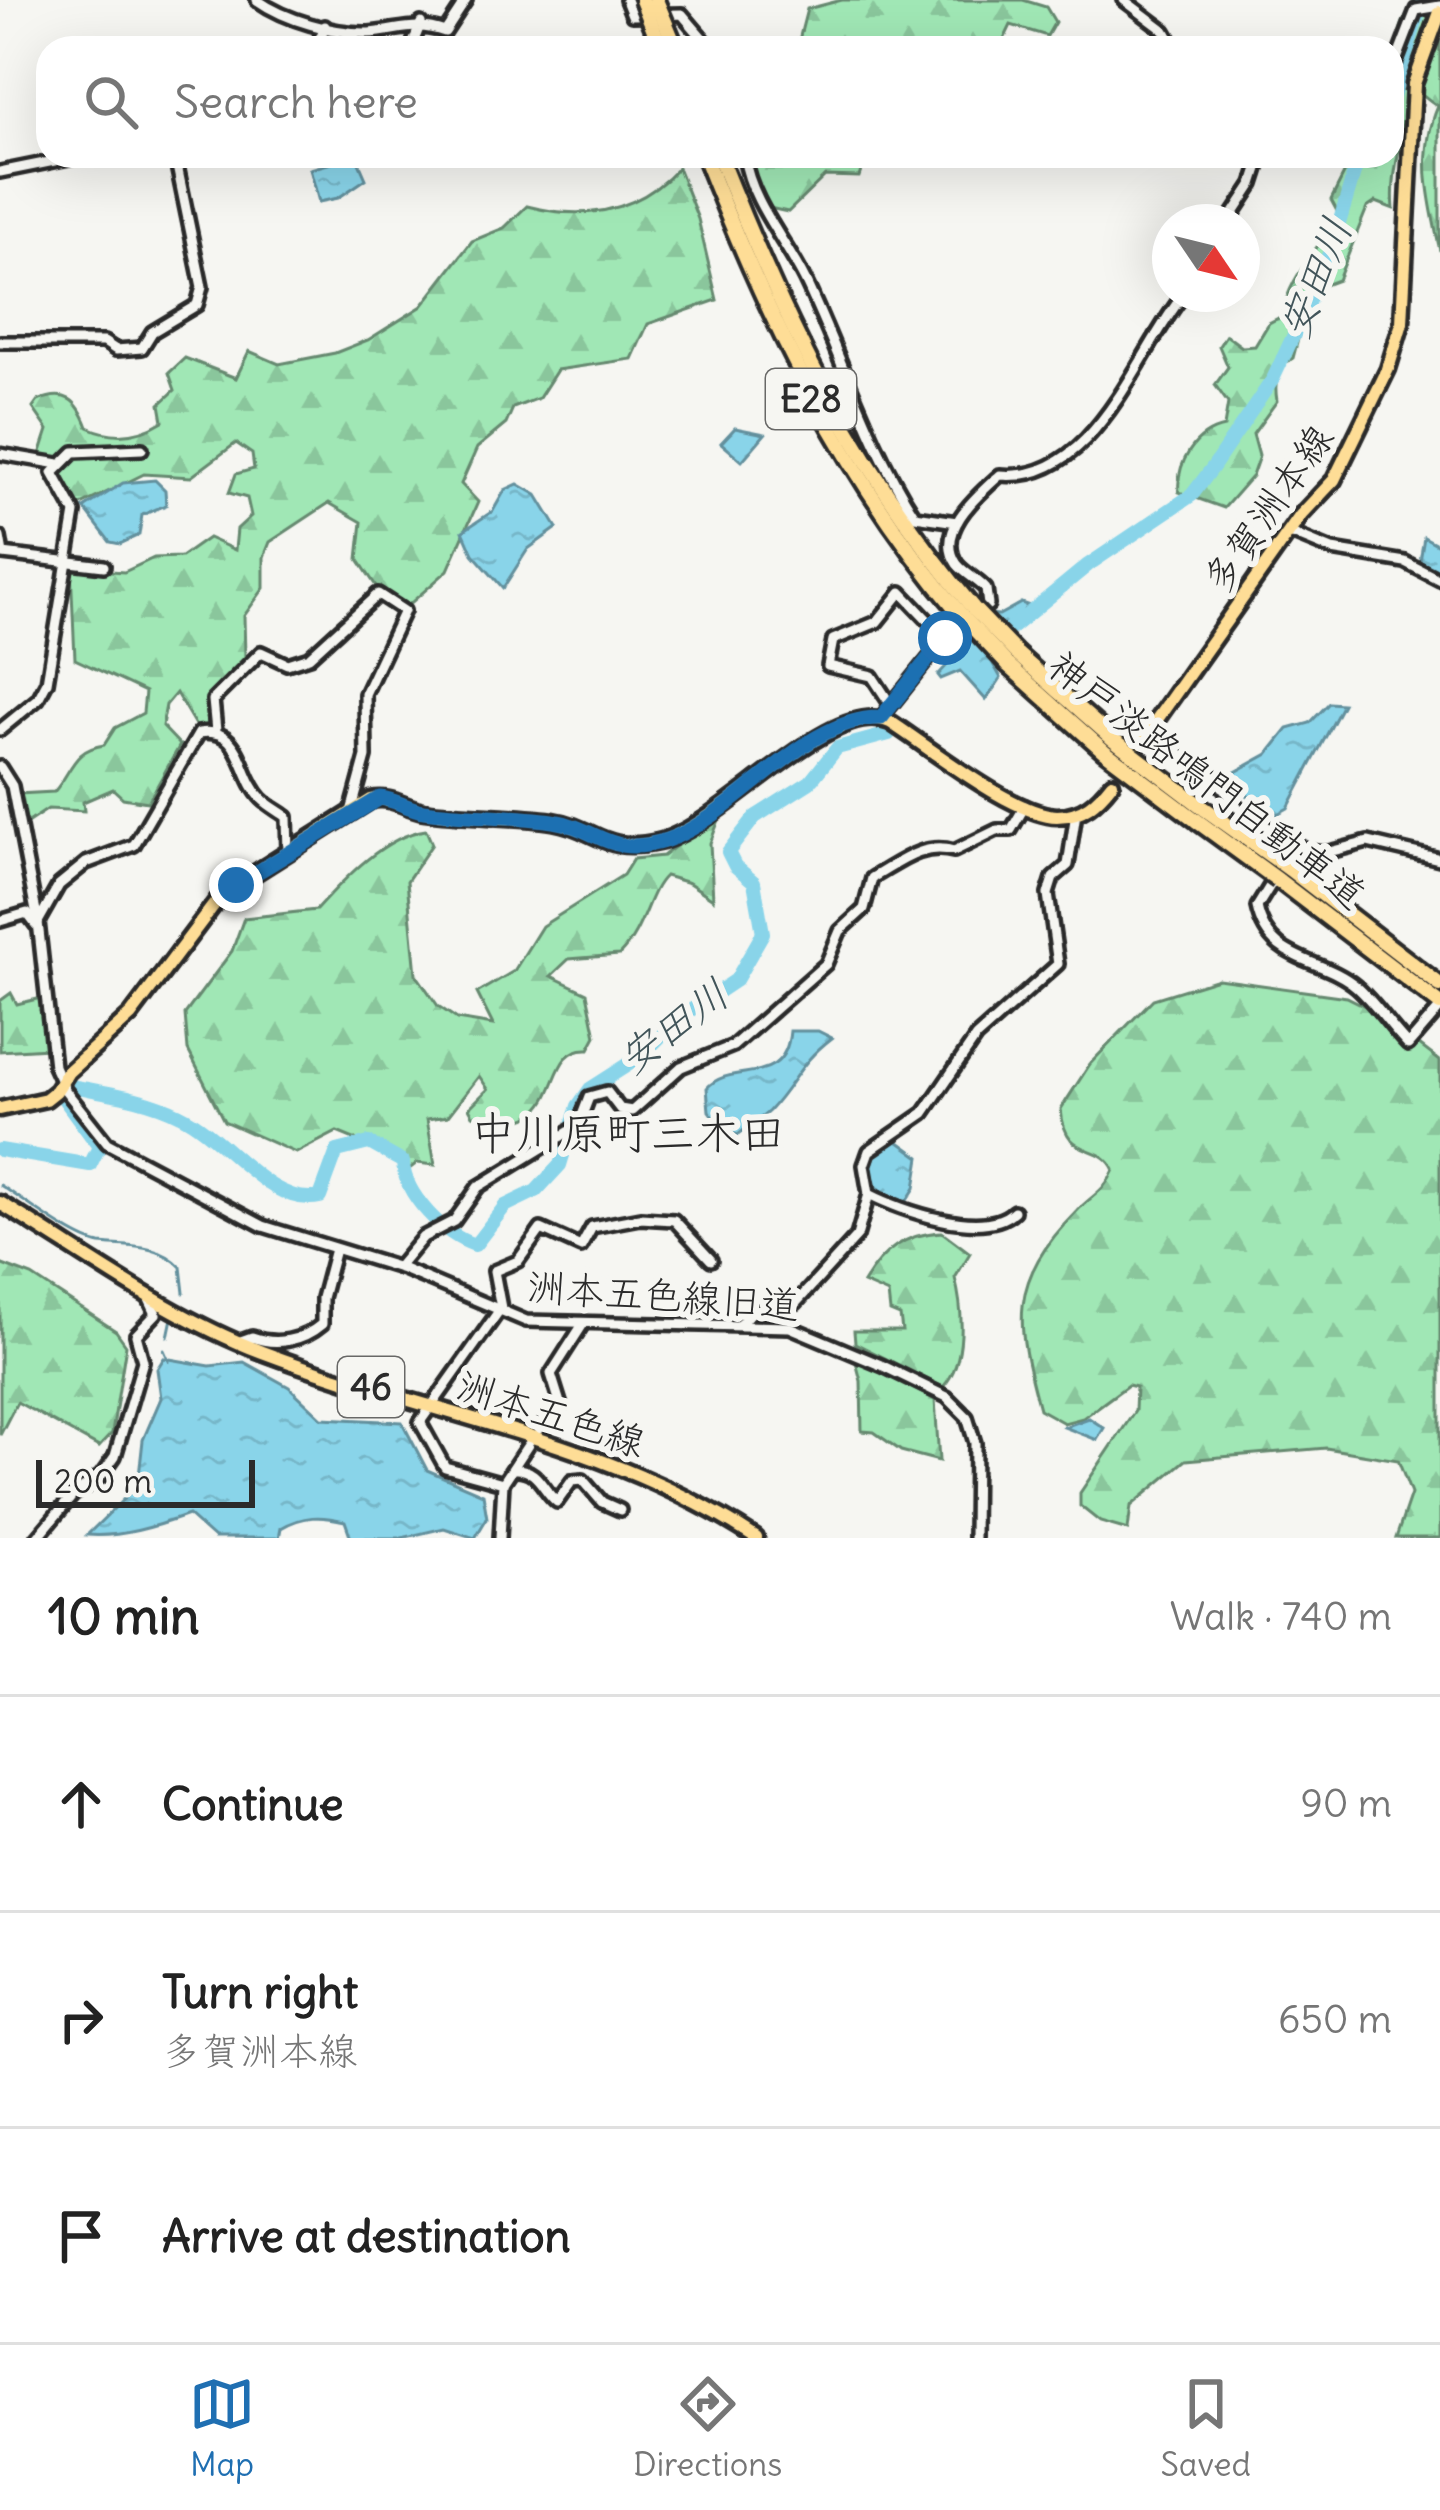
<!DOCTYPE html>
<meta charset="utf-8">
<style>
body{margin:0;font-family:Delius,"Klee One",sans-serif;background:#f6f6f6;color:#222}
.compass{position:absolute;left:1152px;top:204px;width:108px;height:108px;border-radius:50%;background:#fff;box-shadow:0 12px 48px #0002;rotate:125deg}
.scale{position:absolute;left:36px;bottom:30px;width:219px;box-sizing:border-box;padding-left:12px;border:6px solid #2b2b2b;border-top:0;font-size:33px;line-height:42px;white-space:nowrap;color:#2b2b2b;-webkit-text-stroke:9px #f6f6f2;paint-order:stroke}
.stop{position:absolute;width:36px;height:36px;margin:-27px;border:9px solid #1f6fb2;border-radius:50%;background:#fff}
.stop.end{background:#1f6fb2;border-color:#fff;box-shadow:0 3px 12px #0008}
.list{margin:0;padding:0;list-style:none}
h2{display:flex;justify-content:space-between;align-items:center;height:156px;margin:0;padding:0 48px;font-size:51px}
h2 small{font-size:39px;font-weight:400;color:#767676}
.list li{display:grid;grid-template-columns:78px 1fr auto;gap:36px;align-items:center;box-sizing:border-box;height:216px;padding:0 48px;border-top:3px solid #e0e0e0}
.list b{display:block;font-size:45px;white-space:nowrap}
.list p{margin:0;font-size:39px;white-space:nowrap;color:#767676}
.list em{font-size:39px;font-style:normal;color:#767676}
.icon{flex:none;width:66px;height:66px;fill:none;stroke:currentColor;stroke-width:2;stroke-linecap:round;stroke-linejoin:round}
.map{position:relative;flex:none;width:1440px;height:1538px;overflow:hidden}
.search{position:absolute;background:#fff;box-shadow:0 12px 48px #0002;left:36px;right:36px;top:36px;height:132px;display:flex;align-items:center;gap:30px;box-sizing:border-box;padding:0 42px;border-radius:36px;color:#767676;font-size:45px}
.sheet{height:804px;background:#fff}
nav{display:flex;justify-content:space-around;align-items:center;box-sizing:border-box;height:168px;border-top:3px solid #e0e0e0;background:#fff;font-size:33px;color:#767676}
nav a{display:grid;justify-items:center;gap:6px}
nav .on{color:#1f6fb2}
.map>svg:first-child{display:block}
.forest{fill:url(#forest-firs);stroke:#668970;stroke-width:3}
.water{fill:url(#water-ripples);stroke:#63909d;stroke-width:3}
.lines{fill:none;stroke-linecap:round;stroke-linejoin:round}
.stream{stroke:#63909d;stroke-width:3}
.river{stroke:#89d4e9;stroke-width:14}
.minor-casing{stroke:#2b2b2b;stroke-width:18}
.major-casing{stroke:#2b2b2b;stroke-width:21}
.highway-casing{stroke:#2b2b2b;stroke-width:22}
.minor{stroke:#f6f6f2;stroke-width:9}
.major{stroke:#fedd96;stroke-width:12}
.highway{stroke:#fedd96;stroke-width:14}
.highway-bridge-casing{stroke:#2b2b2b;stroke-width:22;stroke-linecap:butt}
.highway-bridge{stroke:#fedd96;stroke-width:14}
.route{stroke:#1f6fb2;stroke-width:15}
.labels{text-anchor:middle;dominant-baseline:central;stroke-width:12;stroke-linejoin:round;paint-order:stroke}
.shield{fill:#f6f6f2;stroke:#686867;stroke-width:3}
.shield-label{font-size:36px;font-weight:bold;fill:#2b2b2b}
.street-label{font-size:39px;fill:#2b2b2b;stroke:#f6f6f2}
.water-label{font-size:42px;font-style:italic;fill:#42555a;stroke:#f6f6f2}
.quarter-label{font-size:45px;fill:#2b2b2b;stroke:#f6f6f2}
</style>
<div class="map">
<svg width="1440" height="1538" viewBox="0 0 1440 1538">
<defs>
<pattern id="forest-firs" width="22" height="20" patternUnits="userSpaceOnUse" patternTransform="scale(3)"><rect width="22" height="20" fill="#a0e7b5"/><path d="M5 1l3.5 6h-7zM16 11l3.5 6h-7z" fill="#8ac69c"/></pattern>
<pattern id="water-ripples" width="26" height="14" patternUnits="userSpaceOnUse" patternTransform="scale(3)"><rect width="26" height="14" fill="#89d4e9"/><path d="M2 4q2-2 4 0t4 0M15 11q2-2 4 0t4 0" fill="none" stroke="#76b6c8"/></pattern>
</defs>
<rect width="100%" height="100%" fill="#f6f6f2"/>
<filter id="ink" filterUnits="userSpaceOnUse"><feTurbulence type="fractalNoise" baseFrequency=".00833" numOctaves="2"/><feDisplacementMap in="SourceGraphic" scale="24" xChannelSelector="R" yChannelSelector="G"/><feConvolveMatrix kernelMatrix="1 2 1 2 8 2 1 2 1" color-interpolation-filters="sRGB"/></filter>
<g filter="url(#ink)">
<g class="forest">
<polygon points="842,0 1023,0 1046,7 1055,22 1047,36 1011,25 1001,46 982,40 973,48 797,48 807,9"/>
<path d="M 1415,0 L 1440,0 L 1440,251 C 1429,199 1417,156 1438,106 C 1395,78 1385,44 1415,0 Z"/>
<path d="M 1393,83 L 1407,92 C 1406,136 1390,167 1394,209 L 1376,202 L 1367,208 L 1338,280 L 1311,290 L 1293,358 C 1276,368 1274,383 1277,401 L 1253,434 L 1259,456 L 1252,476 L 1224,508 L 1179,492 C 1176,463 1195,433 1224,427 L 1228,403 L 1215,385 L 1228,367 L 1219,346 L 1226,335 L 1242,347 L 1255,346 L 1269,323 L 1282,316 C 1290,273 1318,253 1338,213 L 1331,200 L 1353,156 L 1392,156 Z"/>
<polygon points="746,156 899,156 889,164 864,162 859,177 825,176 788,212 769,208"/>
<path d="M 678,168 L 698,219 L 717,300 L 648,324 L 632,359 L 557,370 L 539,398 L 513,408 L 506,424 L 477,448 L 461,484 L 478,502 L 448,570 L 405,608 L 378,589 L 358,559 L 362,522 L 329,503 L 270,542 L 264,557 L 264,588 L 244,616 L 245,657 L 207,696 L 212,726 L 198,730 L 176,693 L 166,705 L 162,726 L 180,745 L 148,802 L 123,798 L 113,789 L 83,802 L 84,811 L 48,809 L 27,823 L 18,794 L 54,792 C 73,770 72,750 104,745 L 115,728 L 143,713 L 145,692 L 75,659 L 71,568 L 124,572 L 154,558 L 181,557 L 208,538 L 235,550 L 237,529 L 251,516 L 247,498 L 229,493 L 236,474 L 254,469 L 252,454 L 236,443 L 191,477 L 144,474 L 71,510 L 49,481 L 54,469 L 39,458 L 48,430 L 33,408 L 38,401 C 66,389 78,400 88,427 C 114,439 139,436 163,421 L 160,404 L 175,390 L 169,373 L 185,358 L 236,378 L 249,351 L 279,364 L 335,353 L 368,340 L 422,306 L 472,241 L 504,228 L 527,206 C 585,221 637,213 678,168 Z"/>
<path d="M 719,820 L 710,843 L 713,899 L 689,883 L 665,876 C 647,893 645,929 619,955 L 569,959 L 551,976 L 587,993 L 596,1036 L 589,1049 C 536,1046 574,1146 473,1115 L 469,1108 L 488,1089 L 479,1076 L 448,1116 L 427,1119 L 435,1165 L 417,1163 L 408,1170 L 405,1160 L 337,1132 L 296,1153 L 224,1121 L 188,1050 L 185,1014 L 232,951 L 244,918 L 316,910 C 344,879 384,836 426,830 L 432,844 L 407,881 L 416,974 L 438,1006 L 457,1019 L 493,1025 L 477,993 L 514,971 L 542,926 L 623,875 L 633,859 L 663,856 L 699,828 Z"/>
<path d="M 1218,979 L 1347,997 L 1375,1011 L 1440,1061 L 1440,1538 L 1396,1538 L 1411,1494 L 1398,1460 L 1326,1448 L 1186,1460 L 1131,1506 L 1128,1530 L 1100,1522 L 1080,1506 L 1080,1493 L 1135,1411 L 1136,1387 L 1128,1385 L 1083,1418 L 1064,1423 L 1039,1409 C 1016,1323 1007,1282 1077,1211 C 1091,1196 1105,1191 1114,1170 C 1100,1140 1065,1162 1061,1109 L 1090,1064 L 1153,999 Z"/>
<polygon points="11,993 17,1004 41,998 47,1048 0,1051 0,1001"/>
<path d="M 942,1232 L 970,1253 L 955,1278 C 963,1310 967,1361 943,1387 L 855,1343 L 854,1331 L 902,1331 L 900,1316 L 890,1312 L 888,1294 L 863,1283 C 882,1251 904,1234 942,1232 Z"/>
<polygon points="0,1264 32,1276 116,1331 126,1345 112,1433 99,1447 17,1402 0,1435"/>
<polygon points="855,1358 935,1400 939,1461 901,1451 874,1432 862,1431 861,1381"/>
</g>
<g class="water">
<polygon points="356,156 366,179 338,198 319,202 310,169"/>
<polygon points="735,428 765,434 742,461 721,443"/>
<polygon points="155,480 165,490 166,505 142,515 139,535 120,544 110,542 84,508 123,483"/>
<polygon points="518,484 537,495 557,528 528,549 503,588 473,554 463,531 493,511 505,490"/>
<polygon points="1424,537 1440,546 1440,577 1420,561"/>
<polygon points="1021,603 1027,605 993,664 1001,678 986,700 960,671 941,679 938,675 952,660 944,649 988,614 999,615"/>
<polygon points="1329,703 1343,704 1288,808 1277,814 1239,790 1232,774 1268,754 1288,729 1310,723"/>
<path d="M 790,1031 L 818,1031 L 832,1038 C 799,1063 795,1083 769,1111 C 761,1119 747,1127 738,1135 L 724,1131 L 709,1111 L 707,1088 C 731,1060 785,1090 790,1031 Z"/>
<polygon points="895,1139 920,1157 915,1188 904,1205 876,1187 871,1168 878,1146"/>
<path d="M 164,1358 L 210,1366 L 244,1362 L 289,1387 L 322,1418 L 402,1422 L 427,1470 L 483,1494 L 487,1518 L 475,1538 L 444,1528 L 402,1538 L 351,1538 L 345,1521 C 321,1515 303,1515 281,1528 L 279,1538 L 214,1538 L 188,1515 C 157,1526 120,1538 87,1535 L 138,1485 L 143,1440 L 161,1398 L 157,1369 Z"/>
<polygon points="1089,1418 1104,1428 1097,1440 1064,1427"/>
</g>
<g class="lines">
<g class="stream">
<path d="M 0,1185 C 24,1200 75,1240 100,1244 C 129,1247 160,1244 181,1267 L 184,1293"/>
<polyline points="168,1337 172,1318"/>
<polyline points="164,1350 169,1361"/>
</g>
<g class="river">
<polyline points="1392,100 1423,0"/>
<polyline points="998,639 1088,565 1192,495 1213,467 1273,379 1299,324 1333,244 1359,156"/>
<path d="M 0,1150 L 90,1165 L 99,1147 L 64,1099 L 72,1086 C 108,1093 147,1098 180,1115 C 226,1137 270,1208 320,1197 L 337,1151 L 369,1143 L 403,1162 C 404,1195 444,1235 475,1245 L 505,1206 L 536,1191 L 560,1165 L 578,1106 L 590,1089 L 640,1057 L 679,1018 L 736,980 L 763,933 L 754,882 L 735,866 L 728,852 L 755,817 L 810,782 L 837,748 L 889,734"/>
</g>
<defs>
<g id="minor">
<path d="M 257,0 C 285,20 334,34 369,33 C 399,31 415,21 445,32 L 466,0"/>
<polyline points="626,0 632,15 682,14 711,48"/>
<polyline points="1124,0 1165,31 1175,48"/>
<polyline points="316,48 325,26"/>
<polyline points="411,48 421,23"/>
<polyline points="1392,72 1416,10 1440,6"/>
<path d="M 744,156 C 751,202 784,238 805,280 C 843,359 867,442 915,516 L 957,522"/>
<polyline points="0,172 79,156"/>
<polyline points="1228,222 1253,184 1262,156"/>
<polyline points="0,342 104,342 116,350 142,348 152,332 197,305 202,287 175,156"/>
<polyline points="0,454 59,464"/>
<polyline points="1288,532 1332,550 1405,562 1440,580"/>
<polyline points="0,537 3,554 104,566"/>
<polyline points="891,705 872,676 828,666 833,640 877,622 901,592 945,638"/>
<path d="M 881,718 L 945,638 L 988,605 L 986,589 C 978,580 964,573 957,564 C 934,531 979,494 1000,475 C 1095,484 1135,355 1184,294"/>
<polyline points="0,730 38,699 47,682 75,513 53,473 74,452 142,449"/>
<polyline points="216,731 213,700 261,652 287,664 309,657 378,594 404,611 365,694 366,757 351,812"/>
<polyline points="1148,732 1216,778 1240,810 1307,851 1325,853 1368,842 1440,859"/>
<polyline points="0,767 12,786 38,922 54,1066 65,1090 107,1143 263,1226 403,1269 526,1321 790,1327 883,1366 947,1397 967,1417 975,1443 974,1538"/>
<path d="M 1295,845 L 1257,907 C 1269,964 1321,956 1357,987 C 1377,1005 1390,1027 1408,1045 L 1440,1008"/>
<polyline points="0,921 27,913 36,925"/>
<path d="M 38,922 L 59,885 L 86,863 L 134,845 L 199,733 C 244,726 238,775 262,799 C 269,806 279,811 287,817 L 288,852"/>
<path d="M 869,1194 C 902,1211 984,1240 1014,1211"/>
<path d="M 398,1267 L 423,1237 L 454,1221 L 478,1187 L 578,1126 L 589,1097 L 607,1092 L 620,1109 L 632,1111 L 681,1067 L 733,1046 L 826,964 L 840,931 L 864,909 L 872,878 C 899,863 922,842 954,851 L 997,830 L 1011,830 L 1025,806"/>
<polyline points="740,1324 750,1313 796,1303 857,1236 869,1194 864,1165 869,1151 924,1113 976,1037 1058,964 1048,894 1053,878 1068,865 1076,813"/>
<path d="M 238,1342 L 252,1337 C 276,1346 302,1341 322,1324 L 322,1298 L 335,1249"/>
<polyline points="539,1429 561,1406 551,1374 583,1324"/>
<path d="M 516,1469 C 539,1469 542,1490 557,1502 L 572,1481 L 583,1480 L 602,1502 L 620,1510"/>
<polyline points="503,1483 528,1445"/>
<polyline points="37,1538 73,1495 101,1476 115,1456 143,1361 136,1335 156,1314 149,1299"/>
<polyline points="500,1538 503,1483 445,1467 420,1422 501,1308 494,1271 518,1261 541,1229 581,1247 592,1227 640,1218 674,1220 711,1260"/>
</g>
<g id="major">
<polyline points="1141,742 1301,515 1334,480 1388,369 1402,323 1414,84 1440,12"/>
<path d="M 0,1109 L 46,1099 L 56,1091 L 68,1072 L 131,1015 L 222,894 L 371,800 C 391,795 405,808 424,811 C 466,817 511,815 553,821 C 597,828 602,854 658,842 C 720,829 831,695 890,722 C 929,747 1013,815 1057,816 C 1083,816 1098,801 1112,783"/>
<path d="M 0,1203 C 86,1255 167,1316 262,1352 C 428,1415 606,1439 756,1538"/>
</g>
<g id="highway">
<path d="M 704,156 C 770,324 844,478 962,616"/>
<path d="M 719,156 C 788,330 852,463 973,608"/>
<polyline points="1017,654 1113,739 1205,809"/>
<polyline points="1008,665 1104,751 1197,821"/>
<polyline points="1288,868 1440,985"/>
<polyline points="1278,880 1440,1004"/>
</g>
</defs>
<use href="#minor" class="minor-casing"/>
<use href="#major" class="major-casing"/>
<use href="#highway" class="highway-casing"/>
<use href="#minor" class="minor"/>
<use href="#major" class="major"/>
<use href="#highway" class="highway"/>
<defs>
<g id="highway-bridge">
<polyline points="642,0 661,48"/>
<polyline points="656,0 676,48"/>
<polyline points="973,608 1017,654"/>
<polyline points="962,616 1008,665"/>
<polyline points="1205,809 1288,868"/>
<polyline points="1197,821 1278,880"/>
</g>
</defs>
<use href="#highway-bridge" class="highway-bridge-casing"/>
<use href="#highway-bridge" class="highway-bridge"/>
</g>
</g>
<g class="lines" filter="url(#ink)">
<path class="route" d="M 236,885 L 380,798 C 396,800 409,809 424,811 C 467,817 511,815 553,821 C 599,828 609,859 667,840 C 737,816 805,716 881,718 L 945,638"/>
</g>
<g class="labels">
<g class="shield">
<rect x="766" y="369" width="90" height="60" rx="9"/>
<rect x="338" y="1357" width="66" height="60" rx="9"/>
</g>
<g class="shield-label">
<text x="811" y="399">E28</text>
<text x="371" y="1387">46</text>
</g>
<g class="street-label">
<text transform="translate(1268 509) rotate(-55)">多賀洲本線</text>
<text transform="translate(1207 780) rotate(38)">神戸淡路鳴門自動車道</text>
<text transform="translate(663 1296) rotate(4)">洲本五色線旧道</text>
<text transform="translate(551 1414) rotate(18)">洲本五色線</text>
</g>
<g class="water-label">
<text transform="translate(1315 278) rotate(-68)">安田川</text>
<text transform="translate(673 1026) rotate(-37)">安田川</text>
</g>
<g class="quarter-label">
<text x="628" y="1133">中川原町三木田</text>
</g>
</g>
</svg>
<svg class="compass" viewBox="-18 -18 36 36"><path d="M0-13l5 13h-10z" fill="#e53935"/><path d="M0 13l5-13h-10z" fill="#767676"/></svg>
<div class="scale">200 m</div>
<div class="stop" style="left:945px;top:638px"></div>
<div class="stop end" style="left:236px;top:885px"></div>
<div class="search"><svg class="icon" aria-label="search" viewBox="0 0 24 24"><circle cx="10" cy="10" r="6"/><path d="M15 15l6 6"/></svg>Search here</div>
</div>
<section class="sheet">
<h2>10 min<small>Walk · 740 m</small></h2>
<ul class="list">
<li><svg class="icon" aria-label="ahead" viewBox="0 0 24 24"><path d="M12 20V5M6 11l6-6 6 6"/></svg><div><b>Continue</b></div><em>90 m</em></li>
<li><svg class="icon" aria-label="right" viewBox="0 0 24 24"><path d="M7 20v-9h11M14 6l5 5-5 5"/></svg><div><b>Turn right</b><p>多賀洲本線</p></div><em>650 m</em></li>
<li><svg class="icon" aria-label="arrive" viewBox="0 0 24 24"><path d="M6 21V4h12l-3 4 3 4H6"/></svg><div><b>Arrive at destination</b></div></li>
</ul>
</section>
<nav>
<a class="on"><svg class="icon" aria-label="map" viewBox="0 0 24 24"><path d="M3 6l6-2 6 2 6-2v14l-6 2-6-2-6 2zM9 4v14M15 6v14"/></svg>Map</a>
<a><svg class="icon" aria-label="directions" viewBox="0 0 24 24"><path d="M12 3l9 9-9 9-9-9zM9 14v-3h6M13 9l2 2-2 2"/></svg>Directions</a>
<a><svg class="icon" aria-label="saved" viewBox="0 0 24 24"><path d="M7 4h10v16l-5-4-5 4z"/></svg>Saved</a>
</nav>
